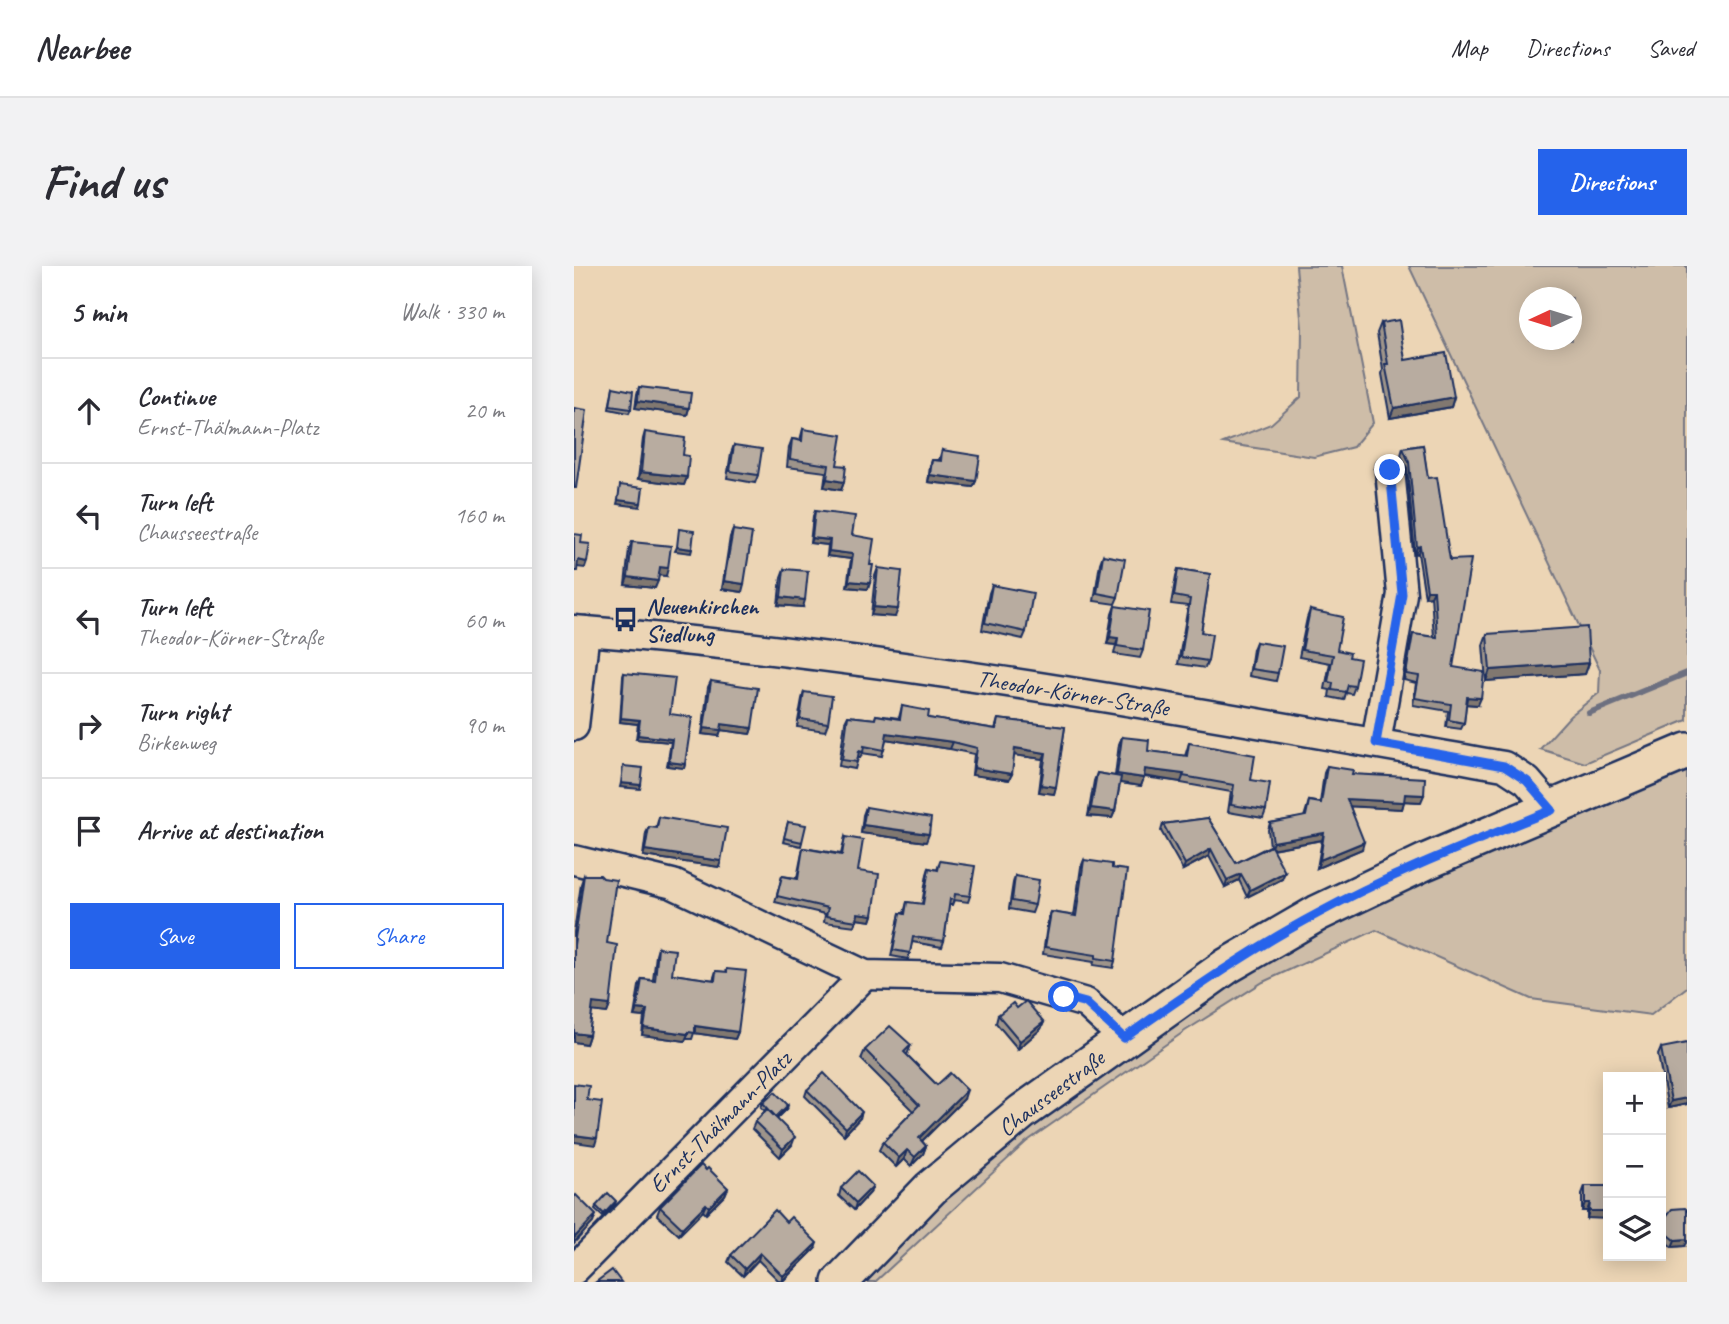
<!DOCTYPE html>
<meta charset="utf-8">
<style>
body{margin:0;font-family:Caveat,sans-serif;background:#f2f2f3;color:#2b2b33}
.controls{position:absolute;right:21px;bottom:21px;display:grid;overflow:hidden;border-radius:0px;box-shadow:0 4px 18px #0003}
.controls button{width:63px;height:63px;display:grid;place-items:center;padding:0;border:0;border-bottom:2px solid #e1e1e2;background:#fff;color:#2b2b33;font:35px sans-serif}
.compass{position:absolute;left:945px;top:21px;width:63px;height:63px;border-radius:50%;background:#fff;box-shadow:0 4px 18px #0003;rotate:266deg}
.stop{position:absolute;width:21px;height:21px;margin:-16px;border:5px solid #2563eb;border-radius:50%;background:#fff}
.stop.end{background:#2563eb;border-color:#fff;box-shadow:0 2px 7px #0008}
.list{margin:0;padding:0;list-style:none}
h2{display:flex;justify-content:space-between;align-items:center;height:91px;margin:0;padding:0 28px;font-size:30px}
h2 small{font-size:23px;font-weight:400;color:#7c7c81}
.list li{display:grid;grid-template-columns:46px 1fr auto;gap:21px;align-items:center;box-sizing:border-box;height:105px;padding:0 28px;border-top:2px solid #e1e1e2}
.list b{display:block;font-size:26px;white-space:nowrap}
.list p{margin:0;font-size:23px;white-space:nowrap;color:#7c7c81}
.list em{font-size:23px;font-style:normal;color:#7c7c81}
.actions{display:flex;gap:14px;padding:21px 28px}
.actions a{flex:1;padding:16px 0;border:2px solid #2563eb;border-radius:0px;text-align:center;font-size:24px;color:#2563eb}
.actions .main{background:#2563eb;color:#fff}
.icon{flex:none;width:38px;height:38px;fill:none;stroke:currentColor;stroke-width:2;stroke-linecap:round;stroke-linejoin:round}
.map{position:relative;flex:none;width:1113px;height:1016px;overflow:hidden;border-radius:0px}
header{display:flex;align-items:center;gap:42px;box-sizing:border-box;height:98px;padding:0 35px;background:#fff;border-bottom:2px solid #e1e1e2}
header strong{font-size:33px}
nav{display:flex;gap:38px;margin-inline-start:auto;font-size:24px}
.intro{display:flex;align-items:center;justify-content:space-between;box-sizing:border-box;height:168px;padding:0 42px}
h1{margin:0;font-size:49px}
.button{padding:18px 32px;border-radius:0px;background:#2563eb;color:#fff;font-size:24px;font-weight:700}
main{display:flex;gap:42px;padding:0 42px}
aside{flex:1;background:#fff;border-radius:0px;box-shadow:0 4px 18px #0003}
.map>svg:first-child{display:block}
.green{fill:#cebda8;stroke:#747683;stroke-width:2;fill-rule:evenodd}
.lines{fill:none;stroke-linecap:round;stroke-linejoin:round}
.stream{stroke:#6d7080;stroke-width:6}
.minor-casing{stroke:#1b2f5e;stroke-width:33}
.major-casing{stroke:#1b2f5e;stroke-width:40}
.minor{stroke:#ecd5b5;stroke-width:28}
.major{stroke:#ecd5b5;stroke-width:35}
.wall{fill:#9e948a;stroke:#1b2f5e;stroke-width:2}
.shaded-wall{fill:#817870;stroke:#1b2f5e;stroke-width:2}
.building{fill:#b8aca0;stroke:#1b2f5e;stroke-width:2}
.route{stroke:#2563eb;stroke-width:9}
.labels{text-anchor:middle;dominant-baseline:central;stroke-width:5;stroke-linejoin:round;paint-order:stroke}
.poi-label{font-size:24px;font-weight:bold;fill:#1b2f5e;stroke:#ecd5b5;text-anchor:start}
.street-label{font-size:24px;fill:#1b2f5e;stroke:#ecd5b5}
</style>
<header>
<strong>Nearbee</strong>
<nav><a>Map</a><a>Directions</a><a>Saved</a></nav>
</header>
<div class="intro"><h1>Find us</h1><a class="button">Directions</a></div>
<main>
<aside>
<h2>5 min<small>Walk · 330 m</small></h2>
<ul class="list">
<li><svg class="icon" aria-label="ahead" viewBox="0 0 24 24"><path d="M12 20V5M6 11l6-6 6 6"/></svg><div><b>Continue</b><p>Ernst-Thälmann-Platz</p></div><em>20 m</em></li>
<li><svg class="icon" aria-label="left" viewBox="0 0 24 24"><path d="M17 20v-9H6M10 6l-5 5 5 5"/></svg><div><b>Turn left</b><p>Chausseestraße</p></div><em>160 m</em></li>
<li><svg class="icon" aria-label="left" viewBox="0 0 24 24"><path d="M17 20v-9H6M10 6l-5 5 5 5"/></svg><div><b>Turn left</b><p>Theodor-Körner-Straße</p></div><em>60 m</em></li>
<li><svg class="icon" aria-label="right" viewBox="0 0 24 24"><path d="M7 20v-9h11M14 6l5 5-5 5"/></svg><div><b>Turn right</b><p>Birkenweg</p></div><em>90 m</em></li>
<li><svg class="icon" aria-label="arrive" viewBox="0 0 24 24"><path d="M6 21V4h12l-3 4 3 4H6"/></svg><div><b>Arrive at destination</b></div></li>
</ul>
<div class="actions"><a class="main">Save</a><a>Share</a></div>
</aside>
<div class="map">
<svg width="1113" height="1016" viewBox="0 0 1113 1016">
<rect width="100%" height="100%" fill="#ecd5b5"/>
<filter id="ink" filterUnits="userSpaceOnUse"><feTurbulence type="fractalNoise" baseFrequency=".0143" numOctaves="2"/><feDisplacementMap in="SourceGraphic" scale="14" xChannelSelector="R" yChannelSelector="G"/><feConvolveMatrix kernelMatrix="1 2 1 2 8 2 1 2 1" color-interpolation-filters="sRGB"/></filter>
<g filter="url(#ink)">
<g class="green">
<polygon points="722,0 768,0 799,157 779,181 740,191 649,177 697,158 727,131 728,62"/>
<path d="M 835,0 L 1113,0 L 1113,454 L 1011,497 L 966,483 L 996,450 L 1025,427 L 1026,404 ZM 956,32 L 998,32 L 998,74 L 956,74 Z"/>
<polygon points="1113,498 1113,721 1077,749 957,733 802,664 689,716 611,765 452,876 301,1016 280,1016 368,932 455,858 660,712 751,659"/>
</g>
<g class="lines">
<polyline class="stream" points="1015,447 1113,407"/>
<defs>
<g id="minor">
<path d="M 0,364 C 312,389 622,446 930,500 L 953,515 L 978,544"/>
<polyline points="0,460 11,365"/>
<polyline points="802,477 828,328 816,204"/>
<polyline points="0,594 99,618 291,709 426,712 512,737 550,772"/>
<polyline points="0,1004 291,709"/>
</g>
<polyline id="major" points="266,1016 357,922 448,846 653,700 744,647 851,596 1113,485"/>
</defs>
<use href="#minor" class="minor-casing"/>
<use href="#major" class="major-casing"/>
<use href="#minor" class="minor"/>
<use href="#major" class="major"/>
</g>
<g class="wall">
<polygon points="807,57 831,94 880,131 877,141 816,152 808,108 809,104 803,67"/>
<polygon points="39,121 57,143 55,147 35,143"/>
<polygon points="65,121 115,142 113,149 61,142 63,128"/>
<polygon points="229,163 263,199 270,216 267,224 250,221 252,206 213,201 215,181 218,173 226,174"/>
<polygon points="71,166 109,189 113,211 110,219 64,213 69,173"/>
<polygon points="160,179 184,209 181,217 153,212 157,187"/>
<polygon points="849,179 879,401 904,439 892,438 890,457 887,463 872,461 874,445 839,439 842,417 830,414 837,375 839,368 860,371 857,330 851,331 844,287 841,288 833,202 827,189 829,182"/>
<polygon points="368,184 402,215 399,221 354,216 356,200 358,194 365,194"/>
<polygon points="241,245 278,269 296,299 294,323 273,321 277,293 253,290 254,279 236,277 239,250"/>
<polygon points="159,264 168,326 148,323 156,271"/>
<polygon points="58,276 92,310 85,309 81,322 51,319 55,283"/>
<polygon points="529,289 544,331 541,338 520,335 526,297"/>
<polygon points="304,302 321,351 297,349 301,310"/>
<polygon points="210,303 229,341 204,339 207,311"/>
<polygon points="604,303 636,308 627,366 634,395 631,402 604,398 614,340 597,338 602,310"/>
<polygon points="418,319 452,366 449,373 408,364 415,327"/>
<polygon points="541,340 569,384 566,392 540,388 542,379 533,378 538,348"/>
<polygon points="736,344 763,384 775,391 781,420 778,428 772,427 770,434 755,431 756,424 751,423 756,397 725,391 733,352"/>
<polygon points="913,368 1015,397 1011,408 912,415 909,379"/>
<polygon points="682,376 704,407 702,415 675,410 679,383"/>
<polygon points="50,407 96,448 111,498 110,502 93,500 97,476 62,473 64,458 46,456 49,410"/>
<polygon points="137,415 178,462 176,468 147,464 145,470 128,468 134,421"/>
<polygon points="230,426 254,457 251,465 223,461 228,433"/>
<polygon points="328,440 354,452 421,463 424,453 491,461 480,528 465,526 469,493 440,489 435,514 398,509 400,488 376,483 312,473 308,490 288,487 286,492 284,492 281,503 265,500 271,456 274,450 301,453 302,449 325,452"/>
<polygon points="548,471 574,485 611,490 615,477 677,514 692,544 689,552 654,546 657,526 607,517 607,516 570,511 567,520 546,517 541,545 538,552 514,550 520,515 523,507 541,510 545,478"/>
<polygon points="753,500 778,508 847,536 830,535 828,543 776,540 788,583 743,602 748,574 698,583 708,613 673,631 665,614 651,621 635,590 609,604 587,565 589,558 634,552 662,597 696,580 694,564 696,557 730,551 735,535 746,537 750,507"/>
<polygon points="292,541 352,576 287,567 289,549"/>
<polygon points="85,551 145,601 69,590 72,567 75,561 82,562"/>
<polygon points="214,556 228,576 227,580 209,576"/>
<polygon points="271,571 284,605 299,649 297,655 283,653 281,660 250,656 251,648 201,636 208,610 223,612 229,582 267,588"/>
<polygon points="510,594 541,695 539,702 519,699 520,696 469,688 474,653 477,646 500,650 507,601"/>
<polygon points="366,595 396,630 394,636 380,634 378,639 375,639 370,675 368,681 338,676 334,693 317,690 326,647 330,647 333,636 348,638 353,608 355,602 363,604"/>
<polygon points="10,609 33,677 36,739 33,747 18,745 15,769 12,778 0,776 0,666 7,618"/>
<polygon points="441,610 461,639 458,647 435,643 439,617"/>
<polygon points="84,682 98,708 139,714 142,705 152,706 153,703 164,766 161,773 120,767 118,773 112,773 111,775 68,769 70,751 60,750 65,720 68,713 79,714 82,689"/>
<polygon points="424,749 470,756 467,763 444,783 422,757"/>
<polygon points="337,779 333,789 363,819 390,833 348,875 352,880 349,888 337,900 330,893 322,901 305,884 309,876 339,845 287,793 291,784"/>
<polygon points="1087,782 1113,838 1094,842 1084,789"/>
<polygon points="233,824 286,852 270,869 231,830"/>
<polygon points="189,837 213,843 203,853 218,879 206,891 178,863 181,856 191,845 187,841"/>
<polygon points="132,904 154,922 151,929 132,948 129,945 105,969 83,949 86,941"/>
<polygon points="1011,920 1034,920 1013,952 1013,945 1008,945 1008,928"/>
<polygon points="267,922 296,927 280,944 265,930"/>
<polygon points="41,939 29,951 21,944 22,940"/>
<polygon points="1090,953 1111,980 1098,981 1088,973 1088,961"/>
<polygon points="241,983 208,1016 206,1016 184,994 169,1010 154,996 157,989"/>
</g>
<g class="shaded-wall">
<polygon points="880,131 877,141 816,152 820,142"/>
<polygon points="64,135 115,142 113,149 61,142"/>
<polygon points="67,206 113,211 110,219 64,213"/>
<polygon points="356,209 402,215 399,221 354,216"/>
<polygon points="253,213 270,216 267,224 250,221"/>
<polygon points="44,234 67,237 66,241 43,238"/>
<polygon points="238,272 256,274 254,279 236,277"/>
<polygon points="846,280 844,287 841,288 843,281"/>
<polygon points="103,281 118,283 117,287 101,285"/>
<polygon points="255,285 279,288 277,293 253,290"/>
<polygon points="4,294 13,296 11,302 2,301"/>
<polygon points="86,301 94,302 92,310 83,309"/>
<polygon points="54,311 84,315 81,322 51,319"/>
<polygon points="150,315 170,318 168,326 148,323"/>
<polygon points="275,315 296,317 294,323 273,321"/>
<polygon points="853,324 860,324 857,330 851,331"/>
<polygon points="207,331 231,334 229,341 204,339"/>
<polygon points="300,341 324,343 321,351 297,349"/>
<polygon points="536,371 544,372 542,379 533,378"/>
<polygon points="1015,397 1011,408 912,415 916,404"/>
<polygon points="893,431 907,432 904,439 891,438"/>
<polygon points="47,452 66,454 64,458 46,456"/>
<polygon points="148,458 178,462 176,468 146,464"/>
<polygon points="130,462 147,464 145,470 128,468"/>
<polygon points="313,467 379,476 376,483 311,473"/>
<polygon points="64,469 98,473 97,476 62,473"/>
<polygon points="441,482 472,487 469,493 439,489"/>
<polygon points="285,485 289,486 286,492 282,492"/>
<polygon points="95,496 111,498 110,502 93,500"/>
<polygon points="400,502 438,508 435,514 398,509"/>
<polygon points="571,503 610,508 607,516 569,510"/>
<polygon points="543,508 570,512 567,520 540,516"/>
<polygon points="47,517 67,519 66,523 46,521"/>
<polygon points="467,519 482,521 480,528 465,526"/>
<polygon points="831,528 850,529 847,536 828,535"/>
<polygon points="773,533 830,536 828,543 770,540"/>
<polygon points="517,542 541,545 538,552 514,550"/>
<polygon points="289,559 355,568 352,576 287,567"/>
<polygon points="750,567 748,574 696,583 699,576"/>
<polygon points="790,576 788,583 743,602 746,594"/>
<polygon points="637,583 635,590 609,604 611,598"/>
<polygon points="71,584 147,595 145,601 69,590"/>
<polygon points="711,606 708,613 673,631 676,624"/>
<polygon points="667,608 665,614 651,621 653,614"/>
<polygon points="284,647 299,649 297,655 282,653"/>
<polygon points="19,737 36,739 33,747 16,745"/>
<polygon points="63,743 73,744 70,751 60,750"/>
<polygon points="470,756 467,763 444,783 446,775"/>
<polygon points="121,760 164,766 161,773 120,767"/>
<polygon points="70,762 114,768 111,775 68,769"/>
<polygon points="0,767 15,769 12,778 0,776"/>
<polygon points="393,824 390,833 342,881 345,872"/>
<polygon points="1113,832 1113,838 1094,842 1097,835"/>
<polygon points="214,839 213,843 200,855 202,851"/>
<polygon points="288,846 286,852 270,869 272,862"/>
<polygon points="0,869 23,872 21,879 0,876"/>
<polygon points="221,871 218,879 206,891 209,883"/>
<polygon points="352,880 349,888 337,900 341,891"/>
<polygon points="333,884 330,893 322,901 325,892"/>
<polygon points="299,920 296,927 280,944 282,937"/>
<polygon points="154,922 151,929 132,948 135,941"/>
<polygon points="42,935 41,939 29,951 30,948"/>
<polygon points="1011,937 1016,937 1013,945 1008,945"/>
<polygon points="132,938 129,945 105,969 108,962"/>
<polygon points="1015,945 1034,945 1034,953 1013,952"/>
<polygon points="22,949 19,957 0,977 0,972"/>
<polygon points="1113,973 1113,977 1111,980 1098,981 1101,974"/>
<polygon points="243,977 241,983 207,1016 209,1010"/>
<polygon points="186,987 184,994 169,1010 171,1003"/>
</g>
<g class="building">
<polygon points="825,54 831,94 872,87 880,131 820,142 811,98 814,98 807,57"/>
<polygon points="39,121 59,125 57,143 36,140"/>
<polygon points="65,121 117,127 115,142 64,135"/>
<polygon points="0,142 13,144 2,222 0,222"/>
<polygon points="229,163 268,169 263,199 272,200 270,216 253,213 255,199 216,193 218,173 228,175"/>
<polygon points="71,166 111,172 109,189 115,190 113,211 67,206"/>
<polygon points="160,179 188,183 184,209 156,205"/>
<polygon points="849,179 854,212 863,211 876,294 897,293 879,401 910,406 907,432 893,431 890,457 875,454 877,438 841,432 845,410 832,408 839,368 863,371 860,324 853,324 846,280 843,281 835,196 829,182"/>
<polygon points="368,184 406,190 402,215 356,209 358,194 367,195"/>
<polygon points="46,219 69,222 67,237 44,234"/>
<polygon points="241,245 281,250 278,269 300,273 296,299 299,299 296,317 275,315 279,288 255,285 256,274 238,272"/>
<polygon points="105,263 120,265 118,283 103,281"/>
<polygon points="159,264 178,267 170,318 150,315"/>
<polygon points="0,268 8,269 7,277 16,278 13,296 4,294 3,305 0,305"/>
<polygon points="58,276 97,280 94,302 86,301 84,315 54,311"/>
<polygon points="529,289 551,293 544,331 523,327"/>
<polygon points="304,302 328,305 324,343 300,341"/>
<polygon points="210,303 234,305 231,334 207,331"/>
<polygon points="604,303 636,308 627,366 638,368 634,395 607,391 616,333 600,330"/>
<polygon points="418,319 459,327 452,366 411,357"/>
<polygon points="541,340 575,345 569,384 543,380 544,372 536,371"/>
<polygon points="736,344 769,351 763,384 776,387 775,391 786,393 781,420 774,419 772,426 758,424 759,417 754,416 759,389 728,384"/>
<polygon points="1013,361 1015,397 916,404 913,368"/>
<polygon points="682,376 709,380 704,407 677,403"/>
<polygon points="50,407 101,412 96,448 118,451 111,498 95,496 98,473 64,469 66,454 47,452"/>
<polygon points="137,415 184,422 178,462 148,458 147,464 130,462"/>
<polygon points="230,426 258,430 254,457 226,453"/>
<polygon points="328,440 355,445 354,452 422,463 424,453 491,461 482,521 467,519 472,487 441,482 438,508 400,502 403,482 379,476 313,467 310,484 290,480 289,486 285,485 283,496 268,494 274,450 301,453 302,449 326,453"/>
<polygon points="548,471 575,474 574,485 613,490 615,477 681,489 677,514 696,517 692,544 657,539 660,519 609,510 610,508 571,503 570,512 543,508"/>
<polygon points="49,500 69,502 67,519 47,517"/>
<polygon points="753,500 779,504 778,508 851,512 850,529 831,528 830,536 773,533 790,576 746,594 750,567 699,576 696,557 732,550 735,535 747,537"/>
<polygon points="523,507 547,511 541,545 517,542"/>
<polygon points="292,541 357,552 355,568 289,559"/>
<polygon points="85,551 153,562 147,595 71,584 75,561 83,562"/>
<polygon points="634,552 662,597 697,580 711,606 676,624 667,608 653,614 637,583 611,598 589,558"/>
<polygon points="214,556 232,559 228,576 210,572"/>
<polygon points="271,571 289,574 284,605 305,608 299,649 284,647 283,655 252,650 254,642 203,630 208,610 224,613 229,582 268,589"/>
<polygon points="510,594 538,598 538,602 553,604 541,695 522,692 522,689 471,681 477,646 502,650"/>
<polygon points="366,595 401,600 396,630 381,628 380,634 376,633 370,675 339,671 336,687 319,684 326,647 331,648 333,636 349,638 355,602 364,604"/>
<polygon points="10,609 26,609 29,612 42,614 33,677 43,679 36,739 19,737 15,769 0,767 0,679"/>
<polygon points="441,610 465,614 461,639 438,635"/>
<polygon points="84,682 101,684 98,708 141,714 142,705 153,706 153,703 172,705 164,766 121,760 121,767 114,766 114,768 70,762 73,744 63,743 68,713 81,715"/>
<polygon points="452,735 470,756 446,775 424,749 439,737 443,742"/>
<polygon points="316,760 337,779 330,786 363,819 376,807 393,824 345,872 352,880 341,891 333,884 325,892 309,876 345,839 291,784"/>
<polygon points="1113,777 1113,832 1097,835 1087,782"/>
<polygon points="250,807 288,846 272,862 233,824"/>
<polygon points="0,818 15,820 13,834 28,836 23,872 0,869"/>
<polygon points="201,826 214,839 202,851 189,837"/>
<polygon points="193,843 221,871 209,883 181,856"/>
<polygon points="127,899 132,904 134,902 154,922 135,941 132,938 108,962 86,941"/>
<polygon points="284,905 299,920 282,937 267,922"/>
<polygon points="1011,920 1034,920 1034,945 1015,945 1016,937 1011,937"/>
<polygon points="34,927 42,935 30,948 22,940"/>
<polygon points="2,929 22,949 0,972 0,931"/>
<polygon points="1111,942 1113,944 1113,973 1101,974 1091,966 1090,953 1098,943"/>
<polygon points="201,944 212,956 217,951 243,977 209,1010 186,987 171,1003 157,989"/>
<polygon points="38,1004 47,1016 22,1016"/>
</g>
</g>
<g class="lines" filter="url(#ink)">
<path class="route" d="M 490,731 L 512,737 L 550,772 C 613,728 675,684 743,648 C 818,607 899,576 978,544 L 953,515 L 930,500 L 802,477 L 828,328 L 816,204"/>
</g>
<defs>
<symbol id="bus-bare" viewBox="-9 -9 18 18"><path d="M-5-6H5V4H4V6H2V4H-2V6H-4V4H-5ZM-3.5-4V0h7V-4ZM-3.5 1.2v1.5H-2V1.2ZM2 1.2v1.5H3.5V1.2Z" fill="#1b2f5e" stroke="#ecd5b5" stroke-width="2.5" paint-order="stroke"/></symbol>
</defs>
<g fill-rule="evenodd">
<use href="#bus-bare" x="34" y="336" width="35" height="35"/>
</g>
<g class="labels">
<g class="poi-label">
<text x="72" y="340">Neuenkirchen<tspan x="72" dy="28">Siedlung</tspan></text>
</g>
<g class="street-label">
<text transform="translate(499 427) rotate(9)">Theodor-Körner-Straße</text>
<text transform="translate(477 827) rotate(-37)">Chausseestraße</text>
<text transform="translate(146 856) rotate(-45)">Ernst-Thälmann-Platz</text>
</g>
</g>
</svg>
<div class="controls">
<button>+</button>
<button>−</button>
<button><svg class="icon" aria-label="layers" viewBox="0 0 24 24"><path d="M12 4l9 5-9 5-9-5zM3 14l9 5 9-5"/></svg></button>
</div>
<svg class="compass" viewBox="-18 -18 36 36"><path d="M0-13l5 13h-10z" fill="#e53935"/><path d="M0 13l5-13h-10z" fill="#7c7c81"/></svg>
<div class="stop" style="left:490px;top:731px"></div>
<div class="stop end" style="left:816px;top:204px"></div>
</div>
</main>
